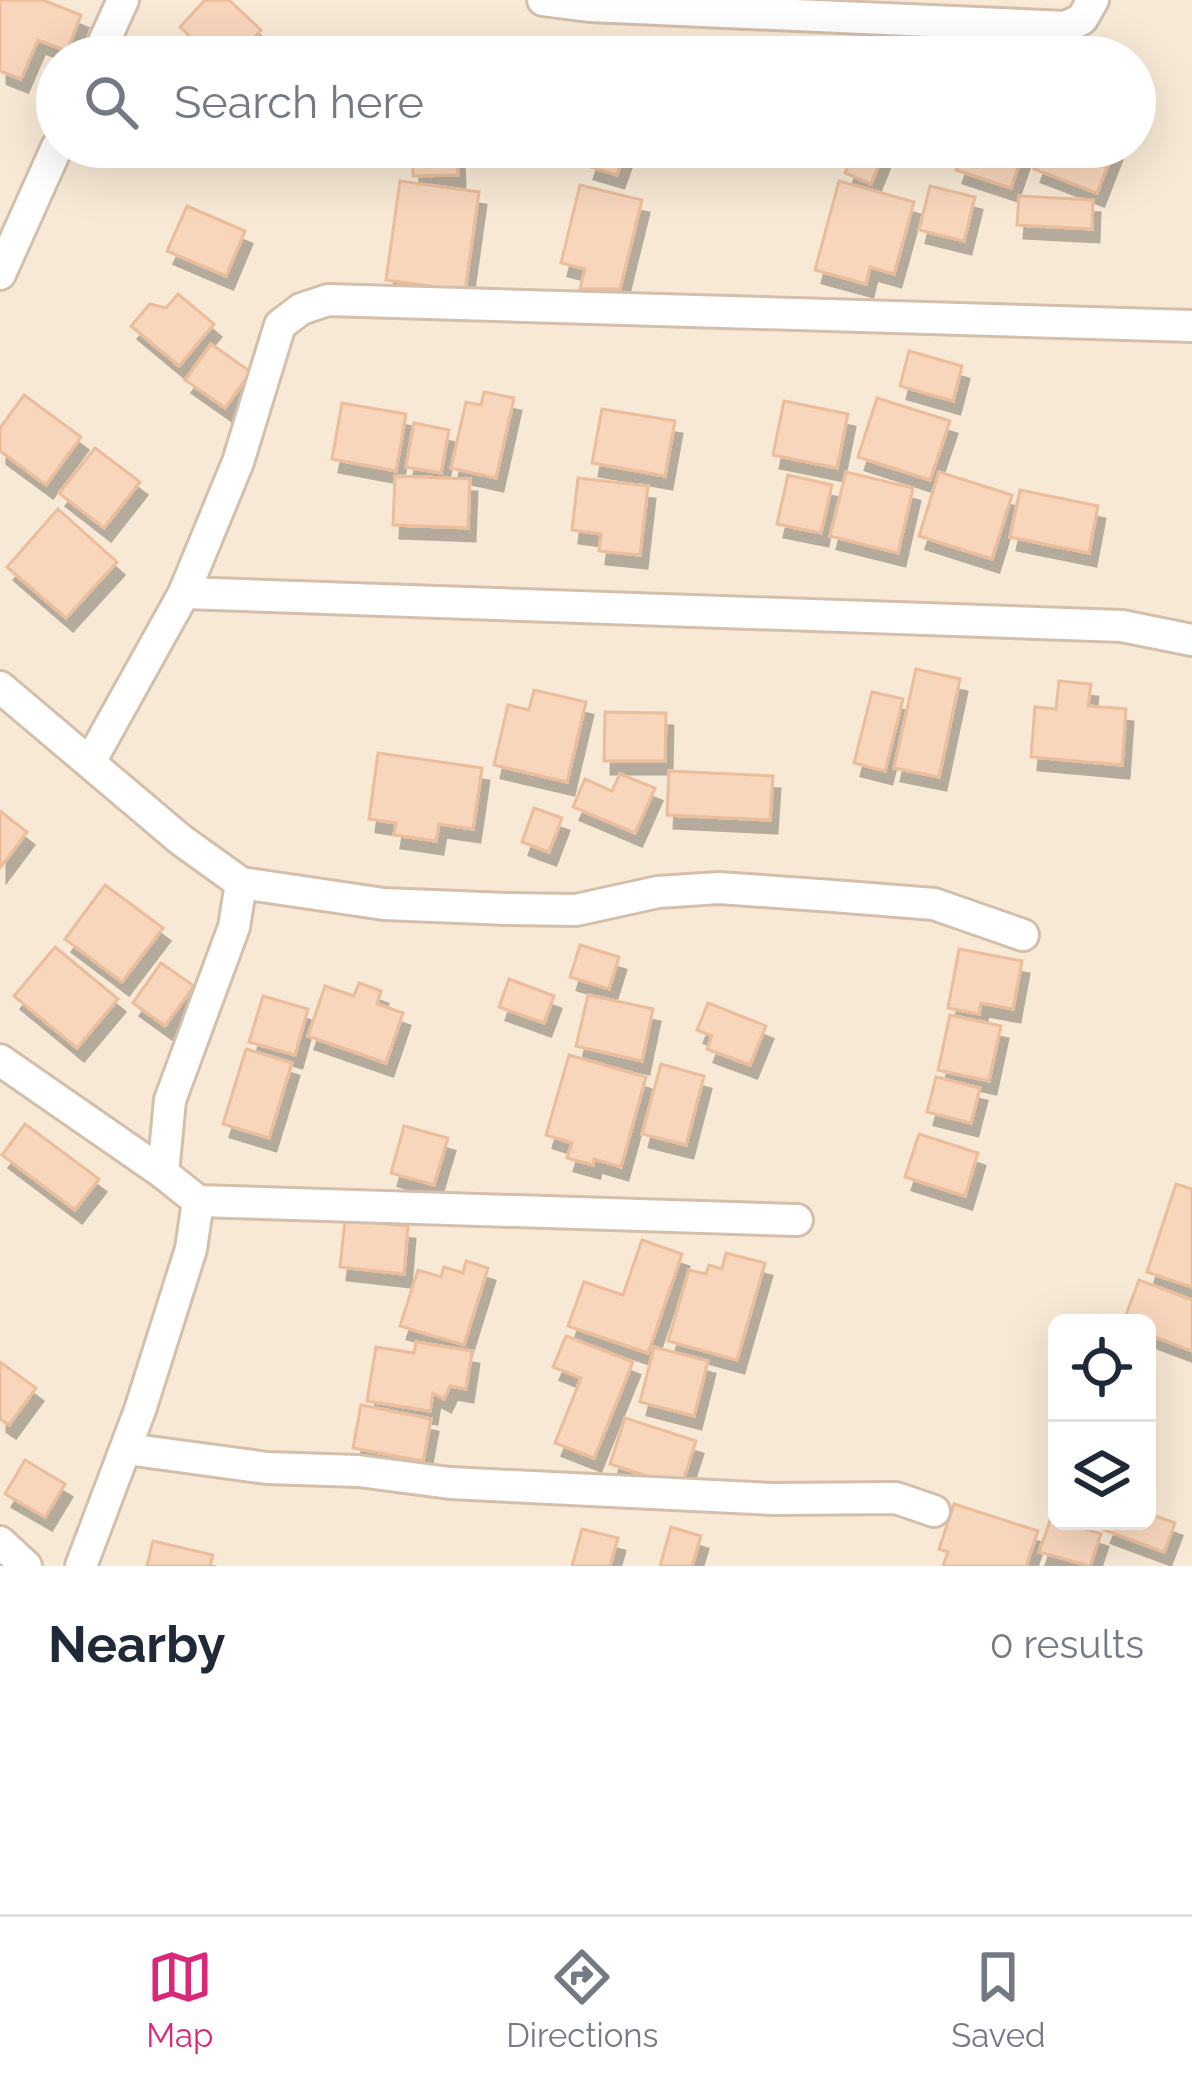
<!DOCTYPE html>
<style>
body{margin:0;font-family:Raleway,sans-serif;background:#f6f6f7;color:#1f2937}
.controls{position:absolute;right:36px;bottom:36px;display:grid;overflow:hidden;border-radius:18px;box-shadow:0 12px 48px #0002}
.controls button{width:108px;height:108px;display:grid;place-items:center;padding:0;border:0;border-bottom:3px solid #e0e1e3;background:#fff;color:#1f2937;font:60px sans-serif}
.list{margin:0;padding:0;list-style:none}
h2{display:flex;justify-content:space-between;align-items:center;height:156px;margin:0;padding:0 48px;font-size:51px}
h2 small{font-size:39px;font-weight:400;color:#747a83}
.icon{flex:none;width:66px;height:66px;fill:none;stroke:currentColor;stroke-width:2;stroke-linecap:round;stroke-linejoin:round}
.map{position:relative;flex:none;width:1192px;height:1566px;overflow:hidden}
.search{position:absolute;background:#fff;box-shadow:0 12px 48px #0002;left:36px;right:36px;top:36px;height:132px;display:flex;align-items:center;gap:30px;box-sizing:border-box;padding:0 42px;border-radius:66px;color:#747a83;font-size:45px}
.sheet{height:348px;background:#fff}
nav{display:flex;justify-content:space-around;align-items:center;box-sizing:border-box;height:168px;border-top:3px solid #e0e1e3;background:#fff;font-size:33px;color:#747a83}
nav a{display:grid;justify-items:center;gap:6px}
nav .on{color:#db2777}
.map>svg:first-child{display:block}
.residential{fill:#f7e9d5;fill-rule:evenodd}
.building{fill:#f7d6bc;stroke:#ebbd9b;stroke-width:3;filter:url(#shadow)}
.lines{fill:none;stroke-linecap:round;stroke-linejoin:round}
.minor-casing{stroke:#d3bfab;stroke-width:36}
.minor{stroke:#fff;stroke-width:30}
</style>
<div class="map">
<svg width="1192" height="1566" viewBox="0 0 1192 1566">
<defs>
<filter id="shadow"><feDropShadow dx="7" dy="13" stdDeviation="0" flood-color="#0004"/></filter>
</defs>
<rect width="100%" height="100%" fill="#fef7e8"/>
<path class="residential" d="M 0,0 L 1192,0 L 1192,1566 L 0,1566 ZM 57,57 L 1135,57 L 1135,147 L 57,147 ZM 1057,1323 L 1147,1323 L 1147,1521 L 1057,1521 Z"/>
<g class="building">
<polygon points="0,0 43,0 81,15 67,51 38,40 21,79 0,71"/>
<polygon points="205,0 229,0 261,30 236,57 212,57 180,27"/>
<polygon points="412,147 457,147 458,175 413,176"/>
<polygon points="593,147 627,147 617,175 587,166"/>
<polygon points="856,147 886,147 871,184 845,173"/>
<polygon points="964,147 1025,147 1011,188 956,170"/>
<polygon points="1043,147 1115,147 1097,193 1034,169"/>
<polygon points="400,181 479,192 465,291 386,280"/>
<polygon points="839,181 914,202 894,274 870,267 866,284 815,270"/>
<polygon points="580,185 642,200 620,289 580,289 585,269 561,263"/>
<polygon points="930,186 975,197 964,241 919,230"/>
<polygon points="1019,196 1093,200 1092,229 1017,225"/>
<polygon points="187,206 245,231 226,276 167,251"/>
<polygon points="178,294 214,324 179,366 131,326 150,304 166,308"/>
<polygon points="211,344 251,372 225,408 185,380"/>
<polygon points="909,351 962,366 953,401 900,386"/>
<polygon points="484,392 514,398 496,478 451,468 466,402 481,405"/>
<polygon points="24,395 81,437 46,485 0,451 0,428"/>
<polygon points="877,398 950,421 930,480 858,457"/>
<polygon points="784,401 848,414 837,468 773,455"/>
<polygon points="342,403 406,414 396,471 332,459"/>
<polygon points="602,409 675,421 665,476 592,463"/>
<polygon points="414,423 449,430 441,473 406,467"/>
<polygon points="95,448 140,482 104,528 59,493"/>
<polygon points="846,472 913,488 898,553 830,536"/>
<polygon points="939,472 1012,495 992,559 919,536"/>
<polygon points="788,475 832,485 821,533 777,524"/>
<polygon points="395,476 470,479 468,528 393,525"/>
<polygon points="578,478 648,486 640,555 599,551 601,534 572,530"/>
<polygon points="1020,490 1098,506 1089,553 1010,537"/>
<polygon points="58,509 117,562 66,618 7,567"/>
<polygon points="916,669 960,679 939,777 894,768"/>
<polygon points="1059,681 1091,684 1088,706 1126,709 1122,765 1031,757 1035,707 1056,709"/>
<polygon points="534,690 586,702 567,782 494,765 508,705 529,710"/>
<polygon points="872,692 903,699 885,771 854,763"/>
<polygon points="605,712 666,713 665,761 604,761"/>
<polygon points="378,753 482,768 473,829 439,824 436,841 394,835 396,823 369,819"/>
<polygon points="669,771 773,776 770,820 667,815"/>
<polygon points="620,774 655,788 635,833 573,807 585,779 612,791"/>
<polygon points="534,808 562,818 549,852 522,842"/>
<polygon points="0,811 27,832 0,868"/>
<polygon points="105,885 163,928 122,982 65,939"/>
<polygon points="580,945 619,957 609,989 570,977"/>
<polygon points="55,947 118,999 77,1048 14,996"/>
<polygon points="959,949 1022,961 1013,1009 981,1003 979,1014 948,1008"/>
<polygon points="161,963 194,986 165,1026 133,1003"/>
<polygon points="509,979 554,996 544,1023 499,1007"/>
<polygon points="359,983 381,991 377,1004 403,1013 386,1063 308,1036 325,986 354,996"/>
<polygon points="588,995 653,1009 642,1061 576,1046"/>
<polygon points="263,996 308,1009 295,1055 249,1042"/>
<polygon points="708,1003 766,1026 750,1065 707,1049 712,1036 697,1030"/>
<polygon points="950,1015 1001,1026 989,1081 938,1070"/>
<polygon points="246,1049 292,1063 269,1138 223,1124"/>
<polygon points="569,1055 646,1077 621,1167 594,1159 593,1165 567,1158 572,1143 546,1135"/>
<polygon points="661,1064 704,1076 686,1145 642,1134"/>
<polygon points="936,1077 980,1088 971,1123 927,1112"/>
<polygon points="25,1124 99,1179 75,1210 2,1155"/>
<polygon points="404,1126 448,1138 434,1185 391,1173"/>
<polygon points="919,1134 978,1153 965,1196 905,1177"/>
<polygon points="1176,1184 1192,1189 1192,1287 1147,1272"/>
<polygon points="345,1220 408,1226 404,1274 340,1267"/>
<polygon points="642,1240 682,1254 648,1353 568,1326 584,1282 623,1295"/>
<polygon points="726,1253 765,1263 737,1360 668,1341 689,1270 706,1274 709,1265 722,1269"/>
<polygon points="466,1261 488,1268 464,1345 400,1326 418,1270 441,1277 444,1267 463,1273"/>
<polygon points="1139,1280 1192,1300 1192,1351 1147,1334 1147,1323 1123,1323"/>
<polygon points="566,1336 633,1362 594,1458 555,1443 581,1378 553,1367"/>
<polygon points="416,1342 472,1351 466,1389 450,1386 444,1399 433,1393 430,1411 367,1401 376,1347 414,1353"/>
<polygon points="654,1347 708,1361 694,1416 640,1402"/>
<polygon points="0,1362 36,1388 9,1425 0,1419"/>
<polygon points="361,1405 431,1419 423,1461 353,1448"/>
<polygon points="625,1418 696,1441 681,1487 610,1464"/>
<polygon points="25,1460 65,1484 45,1517 5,1494"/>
<polygon points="954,1504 1038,1531 1026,1566 943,1566 948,1552 939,1549"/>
<polygon points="1147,1513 1175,1523 1164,1552 1104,1530 1108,1521 1147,1521"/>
<polygon points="1051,1518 1101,1534 1090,1566 1039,1552"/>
<polygon points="671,1527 701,1536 692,1566 660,1566"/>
<polygon points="582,1529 618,1538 610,1566 572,1566"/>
<polygon points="153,1541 213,1555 210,1566 147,1566"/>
</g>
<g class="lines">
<defs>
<g id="minor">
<polyline points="543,0 590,6 1066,27 1082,19 1093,0"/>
<polyline points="97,57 123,0"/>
<polyline points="0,274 57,147"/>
<polyline points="184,593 1122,626 1192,640"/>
<polyline points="0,687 181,840 241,883 384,904 507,909 576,910 658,892 719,888 833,896 934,904 1023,935"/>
<polyline points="90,762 184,593 238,462 280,325 301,309 328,300 1192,326"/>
<polyline points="0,1060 163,1173"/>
<polyline points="198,1201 797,1220"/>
<polyline points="127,1449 267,1468 358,1471 450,1483 773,1499 896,1498 934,1511"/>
<polyline points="0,1542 26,1566"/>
<polyline points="81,1566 140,1410 191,1249 198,1201 163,1173 170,1100 234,927 241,883"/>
</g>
</defs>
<use href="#minor" class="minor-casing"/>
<use href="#minor" class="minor"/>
</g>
</svg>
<div class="controls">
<button><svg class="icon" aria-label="locate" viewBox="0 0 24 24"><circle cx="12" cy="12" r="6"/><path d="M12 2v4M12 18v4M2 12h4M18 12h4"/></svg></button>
<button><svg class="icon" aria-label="layers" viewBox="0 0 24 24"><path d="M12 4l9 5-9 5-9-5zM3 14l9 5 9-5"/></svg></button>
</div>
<div class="search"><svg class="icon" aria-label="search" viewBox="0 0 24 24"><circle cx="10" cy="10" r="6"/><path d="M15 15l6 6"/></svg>Search here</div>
</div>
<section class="sheet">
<h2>Nearby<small>0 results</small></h2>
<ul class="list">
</ul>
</section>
<nav>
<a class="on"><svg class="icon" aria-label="map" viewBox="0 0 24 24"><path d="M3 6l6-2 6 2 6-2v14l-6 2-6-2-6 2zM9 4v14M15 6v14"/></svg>Map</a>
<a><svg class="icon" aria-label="directions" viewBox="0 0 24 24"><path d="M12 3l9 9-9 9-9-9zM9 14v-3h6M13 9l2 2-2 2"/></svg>Directions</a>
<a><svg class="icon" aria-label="saved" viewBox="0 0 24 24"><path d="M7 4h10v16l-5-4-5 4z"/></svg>Saved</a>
</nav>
